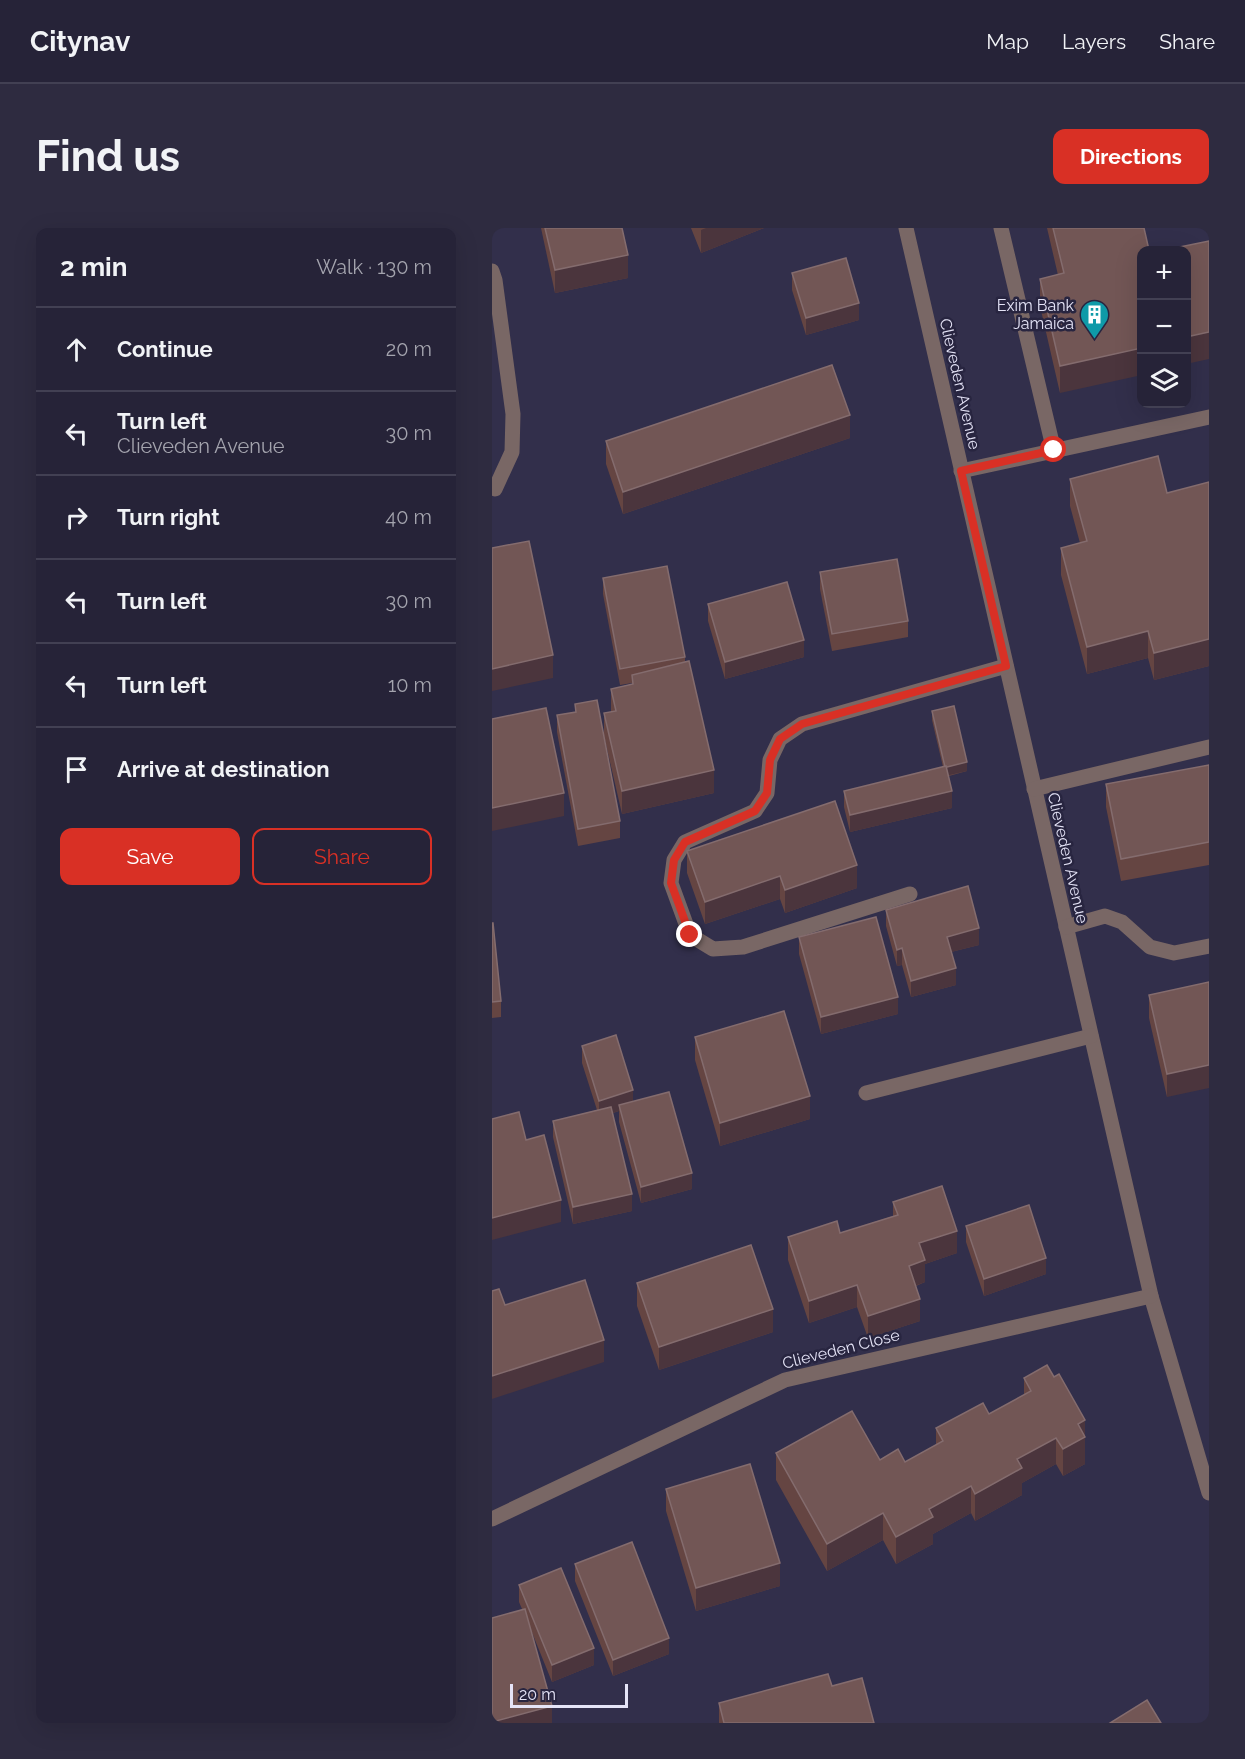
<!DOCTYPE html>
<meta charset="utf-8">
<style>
body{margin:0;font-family:Raleway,sans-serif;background:#2e2b40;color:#f1f3f6}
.controls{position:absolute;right:18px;top:18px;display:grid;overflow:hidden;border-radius:12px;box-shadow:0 6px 24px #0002}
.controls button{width:54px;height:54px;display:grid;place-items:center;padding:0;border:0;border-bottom:2px solid #424053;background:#262338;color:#f1f3f6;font:30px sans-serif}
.scale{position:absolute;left:18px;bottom:15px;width:118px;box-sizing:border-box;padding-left:6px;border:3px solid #e5e4f7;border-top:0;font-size:16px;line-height:21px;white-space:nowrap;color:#e5e4f7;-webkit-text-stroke:4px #282540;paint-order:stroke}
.stop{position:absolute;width:18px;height:18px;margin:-14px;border:4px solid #d93025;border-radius:50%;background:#fff}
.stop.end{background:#d93025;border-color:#fff;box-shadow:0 2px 6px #0008}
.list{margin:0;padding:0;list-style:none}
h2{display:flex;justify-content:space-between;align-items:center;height:78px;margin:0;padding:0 24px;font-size:26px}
h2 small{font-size:20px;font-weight:400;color:#a4a4ae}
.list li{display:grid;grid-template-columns:39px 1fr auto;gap:18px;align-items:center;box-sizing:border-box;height:84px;padding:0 24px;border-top:2px solid #424053}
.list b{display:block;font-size:22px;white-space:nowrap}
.list p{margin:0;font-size:20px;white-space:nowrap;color:#a4a4ae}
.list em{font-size:20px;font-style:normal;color:#a4a4ae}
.actions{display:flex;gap:12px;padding:18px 24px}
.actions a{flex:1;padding:14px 0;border:2px solid #d93025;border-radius:12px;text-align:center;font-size:21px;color:#d93025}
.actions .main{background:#d93025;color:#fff}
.icon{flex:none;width:33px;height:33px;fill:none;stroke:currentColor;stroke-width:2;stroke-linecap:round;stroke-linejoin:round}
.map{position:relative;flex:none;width:717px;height:1495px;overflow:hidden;border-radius:12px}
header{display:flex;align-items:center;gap:36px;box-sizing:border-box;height:84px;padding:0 30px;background:#262338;border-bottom:2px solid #424053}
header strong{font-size:28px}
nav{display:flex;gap:33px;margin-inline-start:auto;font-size:21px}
.intro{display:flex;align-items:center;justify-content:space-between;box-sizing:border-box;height:144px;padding:0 36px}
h1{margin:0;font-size:42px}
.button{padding:15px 27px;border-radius:12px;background:#d93025;color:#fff;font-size:21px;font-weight:700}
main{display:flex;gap:36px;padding:0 36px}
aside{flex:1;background:#262338;border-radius:12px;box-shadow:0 6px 24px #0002}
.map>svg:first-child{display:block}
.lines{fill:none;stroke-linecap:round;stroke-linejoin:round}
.minor{stroke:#796765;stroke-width:15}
.wall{fill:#654542}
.shaded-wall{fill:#4b353d}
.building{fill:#725655;stroke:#846c6e;stroke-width:1.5}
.route{stroke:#d93025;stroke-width:8}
.labels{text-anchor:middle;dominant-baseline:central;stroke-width:5;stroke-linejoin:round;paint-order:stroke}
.poi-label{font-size:16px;fill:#e5e4f7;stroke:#282540;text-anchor:end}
.street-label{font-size:16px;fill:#e5e4f7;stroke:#282540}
</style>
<header>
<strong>Citynav</strong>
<nav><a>Map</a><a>Layers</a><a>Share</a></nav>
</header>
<div class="intro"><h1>Find us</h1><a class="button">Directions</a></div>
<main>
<aside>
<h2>2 min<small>Walk · 130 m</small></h2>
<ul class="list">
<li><svg class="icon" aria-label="ahead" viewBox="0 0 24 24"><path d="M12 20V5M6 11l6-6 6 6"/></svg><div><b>Continue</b></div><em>20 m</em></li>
<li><svg class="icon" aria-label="left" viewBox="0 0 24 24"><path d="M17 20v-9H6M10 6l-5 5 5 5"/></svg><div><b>Turn left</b><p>Clieveden Avenue</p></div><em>30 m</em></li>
<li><svg class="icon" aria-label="right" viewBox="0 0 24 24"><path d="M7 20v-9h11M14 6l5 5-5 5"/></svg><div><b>Turn right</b></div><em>40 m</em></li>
<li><svg class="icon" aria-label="left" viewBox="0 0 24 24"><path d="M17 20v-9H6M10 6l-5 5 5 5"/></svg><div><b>Turn left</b></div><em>30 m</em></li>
<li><svg class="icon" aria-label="left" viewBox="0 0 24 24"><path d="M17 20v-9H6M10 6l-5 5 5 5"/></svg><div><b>Turn left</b></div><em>10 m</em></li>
<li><svg class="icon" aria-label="arrive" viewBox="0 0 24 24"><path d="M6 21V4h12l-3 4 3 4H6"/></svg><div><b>Arrive at destination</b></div></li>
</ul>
<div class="actions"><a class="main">Save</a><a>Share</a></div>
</aside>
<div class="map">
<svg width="717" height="1495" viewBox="0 0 717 1495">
<rect width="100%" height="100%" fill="#322f4b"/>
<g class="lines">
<g class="minor">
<polyline points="414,0 659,1068 717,1265"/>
<polyline points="509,0 562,223"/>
<polyline points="0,43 3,52 21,186 20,224 3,261"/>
<polyline points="469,243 717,189"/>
<polyline points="542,561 717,519"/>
<polyline points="418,666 251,719 221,721 198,707 179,655 182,632 193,614 263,583 275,565 278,532 288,511 310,496 514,438"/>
<polyline points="574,699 613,688 630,694 658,719 682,725 717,718"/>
<polyline points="374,865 599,808"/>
<polyline points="0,1291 293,1152 659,1068"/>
</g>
</g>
<g class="wall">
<polygon points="49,0 130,0 136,50 63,65"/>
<polygon points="199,0 272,0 209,25"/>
<polygon points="555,0 652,0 568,165 548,78 548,51 566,47"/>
<polygon points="300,45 367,92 314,107 300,62"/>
<polygon points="358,210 131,286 114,236 114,213"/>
<polygon points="578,251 675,265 717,254 717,438 662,452 656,430 595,446 569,347 569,320 588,315 578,278"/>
<polygon points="328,344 416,393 416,409 340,423 328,361"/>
<polygon points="111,350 193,429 193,434 222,565 130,586 112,508 112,485 119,484 119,461 140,456 140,455 128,457 111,366"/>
<polygon points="216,376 312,429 233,451 216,393"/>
<polygon points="83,476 128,593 128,610 86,618 65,504 65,487 83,484"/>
<polygon points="440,483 475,543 457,548 460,580 358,604 352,579 352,563 451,539 440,492"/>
<polygon points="717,537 717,637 629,653 614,579 614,556"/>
<polygon points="195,623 365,660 293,685 288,671 213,696 195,645"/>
<polygon points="394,682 487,717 459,724 464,757 419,769 410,737 405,738 394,698"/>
<polygon points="0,695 9,773 9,789 0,790"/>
<polygon points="307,709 406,786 329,806 307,726"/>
<polygon points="717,754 675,869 657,790 657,767"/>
<polygon points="203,809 318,891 228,918 203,832"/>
<polygon points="90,818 141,873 200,961 149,975 127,894 127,883 121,885 140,983 81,996 61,909 61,893 105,882 90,835"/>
<polygon points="401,974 465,1025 433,1036 433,1054 424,1058 428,1093 376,1110 365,1079 317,1095 296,1032 296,1009 348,1005 401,988"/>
<polygon points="474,998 554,1046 492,1068 474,1014"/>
<polygon points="145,1055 281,1104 167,1142 145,1078"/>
<polygon points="532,1150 593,1236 571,1248 564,1236 530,1255 530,1267 483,1293 479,1285 441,1306 441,1316 404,1336 391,1312 335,1343 284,1252 284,1225 413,1234 444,1217 444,1200 497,1186 532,1167"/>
<polygon points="174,1261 288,1358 204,1383 174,1283"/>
<polygon points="83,1336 177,1426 121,1448 83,1353"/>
<polygon points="27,1357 102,1437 60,1454 39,1402 60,1495 30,1381 27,1374"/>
<polygon points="340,1458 382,1495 227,1495 227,1475"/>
</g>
<g class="shaded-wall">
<polygon points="214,0 272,0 209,25 209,2"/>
<polygon points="136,27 136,50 63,65 63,42"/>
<polygon points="367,75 367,92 314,107 314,90"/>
<polygon points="717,104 717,131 694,136 694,109"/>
<polygon points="650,120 650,147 568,165 568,138"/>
<polygon points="358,187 358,210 131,286 131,264"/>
<polygon points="656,403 656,430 595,446 595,419"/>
<polygon points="717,411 717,438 662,452 662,425"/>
<polygon points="312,412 312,429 233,451 233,434"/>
<polygon points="61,427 61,450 0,463 0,441"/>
<polygon points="475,534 475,543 453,548 453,540"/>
<polygon points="222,542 222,565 130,586 130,563"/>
<polygon points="460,563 460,580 358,604 358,587"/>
<polygon points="72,565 72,588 0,603 0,580"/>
<polygon points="365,637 365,660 293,685 293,662"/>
<polygon points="288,648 288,671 213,696 213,674"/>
<polygon points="487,700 487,717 455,725 455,709"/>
<polygon points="410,720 410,737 405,738 405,722"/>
<polygon points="464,740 464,757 419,769 419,753"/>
<polygon points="406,769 406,786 329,806 329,789"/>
<polygon points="717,837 717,860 675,869 675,846"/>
<polygon points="141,862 141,878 127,877 127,883 107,889 107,873"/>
<polygon points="318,868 318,891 228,918 228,895"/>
<polygon points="200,945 200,961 149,975 149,959"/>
<polygon points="140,966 140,983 81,996 81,979"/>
<polygon points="69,972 69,994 0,1012 0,990"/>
<polygon points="465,1003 465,1025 433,1036 433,1054 417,1060 417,1038 427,1015"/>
<polygon points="554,1030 554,1046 492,1068 492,1051"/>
<polygon points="365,1057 365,1079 317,1095 317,1073"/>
<polygon points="428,1071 428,1093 376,1110 376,1088"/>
<polygon points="281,1081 281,1104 167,1142 167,1119"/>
<polygon points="112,1112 112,1134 0,1171 0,1148"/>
<polygon points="593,1192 593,1236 571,1248 571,1221 586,1196"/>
<polygon points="564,1210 564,1236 530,1255 530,1267 483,1293 483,1266 525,1231"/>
<polygon points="479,1258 479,1285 441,1306 441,1316 404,1336 404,1309 437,1281"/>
<polygon points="391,1285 391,1312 335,1343 335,1316"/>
<polygon points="288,1335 288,1358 204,1383 204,1360"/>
<polygon points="177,1410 177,1426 121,1448 121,1432"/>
<polygon points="102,1420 102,1437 60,1454 60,1437"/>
<polygon points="60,1478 60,1495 0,1495 0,1494"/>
</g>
<g class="building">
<polygon points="53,0 130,0 136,27 63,42"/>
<polygon points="561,0 652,0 657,22 650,22 650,120 568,138 548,51 572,45"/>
<polygon points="717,13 717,104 694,109 694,22 673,22"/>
<polygon points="354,30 367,75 314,90 300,45"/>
<polygon points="340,137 358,187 131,264 114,213"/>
<polygon points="666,228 675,265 717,254 717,411 662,425 656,403 595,419 569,320 595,313 578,251"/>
<polygon points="37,313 61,427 0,441 0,320"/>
<polygon points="405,331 416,393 340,406 328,344"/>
<polygon points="175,338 193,429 128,441 111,350"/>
<polygon points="295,354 312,412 233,434 216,376"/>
<polygon points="197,433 222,542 130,563 112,485 124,483 119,461 141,456 140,447"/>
<polygon points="105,472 128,593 86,601 65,487 84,484 83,476"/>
<polygon points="462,478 475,534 455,539 453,539 440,483"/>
<polygon points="54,480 72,565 0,580 0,491"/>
<polygon points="717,537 717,614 629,631 614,556"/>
<polygon points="454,538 460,563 358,587 352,563"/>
<polygon points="343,573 365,637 293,662 288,648 213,674 195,623"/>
<polygon points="476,658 487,700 455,709 464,740 419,753 410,720 405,722 394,682"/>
<polygon points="384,689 406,769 329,789 307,709"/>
<polygon points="0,695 1,695 9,773 0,774"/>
<polygon points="717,754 717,837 675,846 657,767"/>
<polygon points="292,783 318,868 228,895 203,809"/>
<polygon points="124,807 141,862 107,873 90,818"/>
<polygon points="177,864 200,945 149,959 127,877"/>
<polygon points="119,879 140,966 81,979 61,893"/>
<polygon points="27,884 34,912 52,907 69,972 0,990 0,891"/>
<polygon points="450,958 465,1003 427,1015 433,1032 417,1038 428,1071 376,1088 365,1057 317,1073 296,1009 345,993 348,1005 406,987 401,974"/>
<polygon points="537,977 554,1030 492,1051 474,998"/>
<polygon points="259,1017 281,1081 167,1119 145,1055"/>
<polygon points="93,1052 112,1112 0,1148 0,1063 7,1061 13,1077"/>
<polygon points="555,1137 562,1149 567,1146 593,1192 586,1196 593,1209 571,1221 564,1210 525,1231 530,1240 483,1266 479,1258 437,1281 441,1289 404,1309 391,1285 335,1316 284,1225 360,1183 388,1232 406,1221 413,1234 451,1213 444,1200 491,1175 497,1186 539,1163 532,1150"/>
<polygon points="258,1236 288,1335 204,1360 174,1261"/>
<polygon points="140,1314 177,1410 121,1432 83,1336"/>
<polygon points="69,1340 102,1420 60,1437 27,1357"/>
<polygon points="33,1381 60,1478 0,1494 0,1390"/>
<polygon points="336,1446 340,1458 370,1450 382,1495 232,1495 227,1475"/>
<polygon points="655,1472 669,1495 618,1495"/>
</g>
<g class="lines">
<polyline class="route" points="198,707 179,655 182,632 193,614 263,583 275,565 278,532 288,511 310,496 514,438 469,243 562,222"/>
</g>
<defs>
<symbol id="building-pin" viewBox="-11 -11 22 30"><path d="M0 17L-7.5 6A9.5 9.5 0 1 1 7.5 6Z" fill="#0f9aa8" stroke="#282540"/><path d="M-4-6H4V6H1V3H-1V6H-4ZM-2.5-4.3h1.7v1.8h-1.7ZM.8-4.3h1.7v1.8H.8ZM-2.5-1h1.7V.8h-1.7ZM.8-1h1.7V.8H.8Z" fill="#fff"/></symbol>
</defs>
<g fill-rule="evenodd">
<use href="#building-pin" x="586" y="70" width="33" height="45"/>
</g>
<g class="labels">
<g class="poi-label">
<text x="582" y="77">Exim Bank<tspan x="582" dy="18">Jamaica</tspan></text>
</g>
<g class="street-label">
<text transform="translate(468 156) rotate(77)">Clieveden Avenue</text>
<text transform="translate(576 630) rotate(77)">Clieveden Avenue</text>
<text transform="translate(349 1121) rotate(-14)">Clieveden Close</text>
</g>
</g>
</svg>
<div class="controls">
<button>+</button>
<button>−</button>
<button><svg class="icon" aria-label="layers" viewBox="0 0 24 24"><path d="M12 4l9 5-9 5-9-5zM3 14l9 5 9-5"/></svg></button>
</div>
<div class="scale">20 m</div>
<div class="stop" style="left:562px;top:222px"></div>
<div class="stop end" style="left:198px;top:707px"></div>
</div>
</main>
